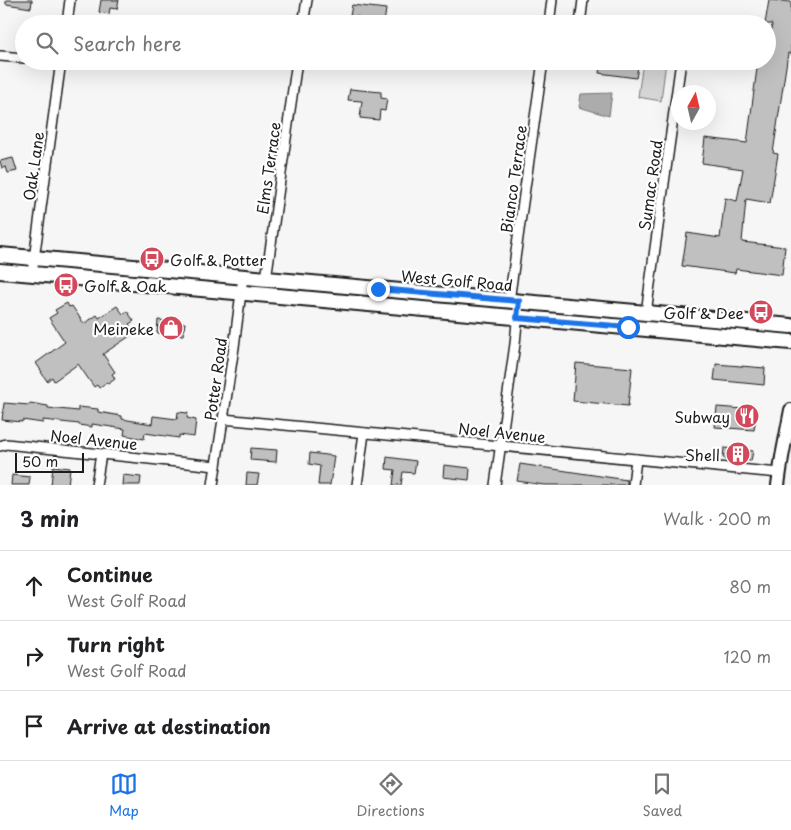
<!DOCTYPE html>
<meta charset="utf-8">
<style>
body{margin:0;font-family:"Playpen Sans",sans-serif;background:#f2f2f2;color:#202124}
.compass{position:absolute;left:671px;top:85px;width:45px;height:45px;border-radius:50%;background:#fff;box-shadow:0 5px 20px #0002;rotate:8deg}
.scale{position:absolute;left:15px;bottom:12px;width:69px;box-sizing:border-box;padding-left:5px;border:2px solid #1c1c1c;border-top:0;font-size:14px;line-height:18px;white-space:nowrap;color:#1c1c1c;-webkit-text-stroke:4px #fff;paint-order:stroke}
.stop{position:absolute;width:15px;height:15px;margin:-11px;border:4px solid #1a73e8;border-radius:50%;background:#fff}
.stop.end{background:#1a73e8;border-color:#fff;box-shadow:0 1px 5px #0008}
.list{margin:0;padding:0;list-style:none}
h2{display:flex;justify-content:space-between;align-items:center;height:65px;margin:0;padding:0 20px;font-size:21px}
h2 small{font-size:16px;font-weight:400;color:#757577}
.list li{display:grid;grid-template-columns:32px 1fr auto;gap:15px;align-items:center;box-sizing:border-box;height:70px;padding:0 20px;border-top:1px solid #e0e0e0}
.list b{display:block;font-size:19px;white-space:nowrap}
.list p{margin:0;font-size:16px;white-space:nowrap;color:#757577}
.list em{font-size:16px;font-style:normal;color:#757577}
.icon{flex:none;width:28px;height:28px;fill:none;stroke:currentColor;stroke-width:2;stroke-linecap:round;stroke-linejoin:round}
.map{position:relative;flex:none;width:791px;height:485px;overflow:hidden}
.search{position:absolute;background:#fff;box-shadow:0 5px 20px #0002;left:15px;right:15px;top:15px;height:55px;display:flex;align-items:center;gap:12px;box-sizing:border-box;padding:0 18px;border-radius:28px;color:#757577;font-size:19px}
.sheet{height:275px;background:#fff}
nav{display:flex;justify-content:space-around;align-items:center;box-sizing:border-box;height:70px;border-top:1px solid #e0e0e0;background:#fff;font-size:14px;color:#757577}
nav a{display:grid;justify-items:center;gap:2px}
nav .on{color:#1a73e8}
.map>svg:first-child{display:block}
.green{fill:#d6d6d6;stroke:#797979}
.water{fill:#acacac;stroke:#727272}
.building{fill:#c0c0c0;stroke:#1c1c1c}
.lines{fill:none;stroke-linecap:round;stroke-linejoin:round}
.street-casing{stroke:#1c1c1c;stroke-width:12}
.secondary-casing{stroke:#1c1c1c;stroke-width:16}
.primary-casing{stroke:#1c1c1c;stroke-width:18}
.street{stroke:#fff;stroke-width:9}
.secondary{stroke:#fff;stroke-width:12}
.primary{stroke:#fff;stroke-width:14}
.route{stroke:#1a73e8;stroke-width:6}
.labels{text-anchor:middle;dominant-baseline:central;stroke-width:4.5;stroke-linejoin:round;paint-order:stroke}
.street-label{font-size:15px;fill:#1c1c1c;stroke:#fff}
.poi-label{font-size:15px;fill:#1c1c1c;stroke:#fff;text-anchor:end}
</style>
<div class="map">
<svg width="791" height="485" viewBox="0 0 791 485">
<rect width="100%" height="100%" fill="#f6f6f6"/>
<filter id="ink" filterUnits="userSpaceOnUse"><feTurbulence type="fractalNoise" baseFrequency=".02" numOctaves="2"/><feDisplacementMap in="SourceGraphic" scale="10" xChannelSelector="R" yChannelSelector="G"/><feConvolveMatrix kernelMatrix="1 2 1 2 8 2 1 2 1" color-interpolation-filters="sRGB"/></filter>
<g filter="url(#ink)">
<polygon class="green" points="643,61 666,61 661,101 638,97"/>
<polygon class="water" points="612,93 609,116 579,107 581,94"/>
<g class="building">
<polygon points="6,0 32,0 31,8 6,4"/>
<polygon points="101,0 119,0 117,9 110,8 109,14 99,12"/>
<polygon points="769,0 791,2 791,54 788,53 773,153 778,154 770,203 746,199 742,242 785,247 782,275 736,269 735,273 682,266 687,233 720,238 725,198 737,201 743,169 702,163 705,138 747,143 758,61 767,61 767,41 769,42 772,24 765,24"/>
<polygon points="352,5 386,9 384,24 358,24 359,17 350,16"/>
<polygon points="601,61 639,61 636,78 599,73"/>
<polygon points="350,89 381,92 381,98 387,99 385,111 380,110 379,120 360,118 362,101 348,100"/>
<polygon points="13,158 17,171 8,173 6,167 2,168 0,161"/>
<polygon points="67,303 69,307 72,306 84,324 97,315 99,318 117,306 123,314 127,311 134,321 129,324 132,329 130,330 133,334 103,354 115,372 112,374 115,379 108,384 107,382 99,388 97,385 94,387 78,364 54,381 52,377 47,381 41,372 42,372 36,363 65,342 49,318 57,313 55,310"/>
<polygon points="158,320 185,323 183,335 157,333"/>
<polygon points="576,363 632,368 628,406 573,401"/>
<polygon points="716,364 765,368 764,385 714,380"/>
<polygon points="4,403 29,405 30,403 48,406 48,408 78,411 78,407 98,409 98,412 122,416 122,419 152,424 153,416 177,419 178,412 188,413 187,418 196,420 194,437 179,435 179,438 145,433 144,439 124,435 125,429 92,424 92,427 79,425 79,424 43,420 43,423 22,420 22,422 2,420"/>
<polygon points="717,407 757,410 754,430 715,427"/>
<polygon points="251,448 277,450 276,462 250,460"/>
<polygon points="724,448 753,451 751,461 723,458"/>
<polygon points="310,453 334,456 330,485 318,485 320,466 309,464"/>
<polygon points="387,457 416,461 414,473 403,472 401,485 393,485 395,470 386,469"/>
<polygon points="520,464 627,480 627,485 544,485 517,481"/>
<polygon points="444,465 470,468 469,480 443,477"/>
<polygon points="53,466 70,468 68,485 51,485"/>
<polygon points="247,473 259,474 257,485 246,485"/>
<polygon points="12,475 30,477 29,485 11,485"/>
<polygon points="123,475 141,477 140,485 122,485"/>
</g>
<g class="lines">
<defs>
<g id="street">
<polyline points="67,24 70,0"/>
<polyline points="303,24 307,0"/>
<polyline points="549,24 552,0"/>
<polyline points="580,24 583,0"/>
<polyline points="0,56 24,58"/>
<polyline points="48,61 61,63"/>
<polyline points="32,274 61,61"/>
<polyline points="266,279 297,61"/>
<polyline points="509,301 543,61"/>
<polyline points="646,313 681,61"/>
<polyline points="223,419 779,473"/>
<polyline points="0,446 6,444 216,466"/>
<polyline points="96,485 101,454"/>
<polyline points="213,485 234,347 243,277"/>
<polyline points="357,485 364,433"/>
<polyline points="495,485 515,344 519,301"/>
<polyline points="633,485 636,459"/>
</g>
<polyline id="secondary" points="778,485 782,457 791,410"/>
<g id="primary">
<polyline points="0,255 791,326"/>
<polyline points="0,271 791,342"/>
</g>
</defs>
<use href="#street" class="street-casing"/>
<use href="#secondary" class="secondary-casing"/>
<use href="#primary" class="primary-casing"/>
<use href="#street" class="street"/>
<use href="#secondary" class="secondary"/>
<use href="#primary" class="primary"/>
</g>
</g>
<g class="lines" filter="url(#ink)">
<polyline class="route" points="378,289 519,301 517,318 628,327"/>
</g>
<defs>
<symbol id="bus-disc" viewBox="-11 -11 22 22"><circle r="9.5" fill="#d1495b" stroke="#fff"/><path d="M-5-6H5V4H4V6H2V4H-2V6H-4V4H-5ZM-3.5-4V0h7V-4ZM-3.5 1.2v1.5H-2V1.2ZM2 1.2v1.5H3.5V1.2Z" fill="#fff"/></symbol>
<symbol id="shop-disc" viewBox="-11 -11 22 22"><circle r="9.5" fill="#d1495b" stroke="#fff"/><path d="M-5-2.5h2.3a2.7 3.5 0 0 1 5.4 0H5L5.5 6h-11ZM-1.5-2.5h3a1.5 2.3 0 0 0-3 0Z" fill="#fff"/></symbol>
<symbol id="restaurant-disc" viewBox="-11 -11 22 22"><circle r="9.5" fill="#d1495b" stroke="#fff"/><path d="M-5-6h1v4h1v-4h1v4h1v-4h1v5L-1.5 .5V6h-2V.5L-5-1ZM5-6V6H3V1.5H1.5Q1.5-4 5-6Z" fill="#fff"/></symbol>
<symbol id="building-disc" viewBox="-11 -11 22 22"><circle r="9.5" fill="#d1495b" stroke="#fff"/><path d="M-4-6H4V6H1V3H-1V6H-4ZM-2.5-4.3h1.7v1.8h-1.7ZM.8-4.3h1.7v1.8H.8ZM-2.5-1h1.7V.8h-1.7ZM.8-1h1.7V.8H.8Z" fill="#fff"/></symbol>
</defs>
<g fill-rule="evenodd">
<use href="#bus-disc" x="138" y="245" width="28" height="28"/>
<use href="#bus-disc" x="52" y="271" width="28" height="28"/>
<use href="#bus-disc" x="747" y="298" width="28" height="28"/>
<use href="#shop-disc" x="157" y="314" width="28" height="28"/>
<use href="#restaurant-disc" x="733" y="402" width="28" height="28"/>
<use href="#building-disc" x="724" y="440" width="28" height="28"/>
</g>
<g class="labels">
<g class="street-label">
<text transform="translate(33 166) rotate(-82)">Oak Lane</text>
<text transform="translate(268 168) rotate(-82)">Elms Terrace</text>
<text transform="translate(513 179) rotate(-82)">Bianco Terrace</text>
<text transform="translate(650 185) rotate(-82)">Sumac Road</text>
<text transform="translate(457 280) rotate(5)">West Golf Road</text>
<text transform="translate(215 379) rotate(-82)">Potter Road</text>
<text transform="translate(502 432) rotate(6)">Noel Avenue</text>
<text transform="translate(94 439) rotate(6)">Noel Avenue</text>
</g>
<g class="poi-label">
<text x="170" y="259" text-anchor="start">Golf &amp; Potter</text>
<text x="84" y="285" text-anchor="start">Golf &amp; Oak</text>
<text x="744" y="312">Golf &amp; Dee</text>
<text x="154" y="328">Meineke</text>
<text x="730" y="416">Subway</text>
<text x="720" y="454">Shell</text>
</g>
</g>
</svg>
<svg class="compass" viewBox="-18 -18 36 36"><path d="M0-13l5 13h-10z" fill="#e53935"/><path d="M0 13l5-13h-10z" fill="#757577"/></svg>
<div class="scale">50 m</div>
<div class="stop" style="left:628px;top:327px"></div>
<div class="stop end" style="left:378px;top:289px"></div>
<div class="search"><svg class="icon" aria-label="search" viewBox="0 0 24 24"><circle cx="10" cy="10" r="6"/><path d="M15 15l6 6"/></svg>Search here</div>
</div>
<section class="sheet">
<h2>3 min<small>Walk · 200 m</small></h2>
<ul class="list">
<li><svg class="icon" aria-label="ahead" viewBox="0 0 24 24"><path d="M12 20V5M6 11l6-6 6 6"/></svg><div><b>Continue</b><p>West Golf Road</p></div><em>80 m</em></li>
<li><svg class="icon" aria-label="right" viewBox="0 0 24 24"><path d="M7 20v-9h11M14 6l5 5-5 5"/></svg><div><b>Turn right</b><p>West Golf Road</p></div><em>120 m</em></li>
<li><svg class="icon" aria-label="arrive" viewBox="0 0 24 24"><path d="M6 21V4h12l-3 4 3 4H6"/></svg><div><b>Arrive at destination</b></div></li>
</ul>
</section>
<nav>
<a class="on"><svg class="icon" aria-label="map" viewBox="0 0 24 24"><path d="M3 6l6-2 6 2 6-2v14l-6 2-6-2-6 2zM9 4v14M15 6v14"/></svg>Map</a>
<a><svg class="icon" aria-label="directions" viewBox="0 0 24 24"><path d="M12 3l9 9-9 9-9-9zM9 14v-3h6M13 9l2 2-2 2"/></svg>Directions</a>
<a><svg class="icon" aria-label="saved" viewBox="0 0 24 24"><path d="M7 4h10v16l-5-4-5 4z"/></svg>Saved</a>
</nav>
